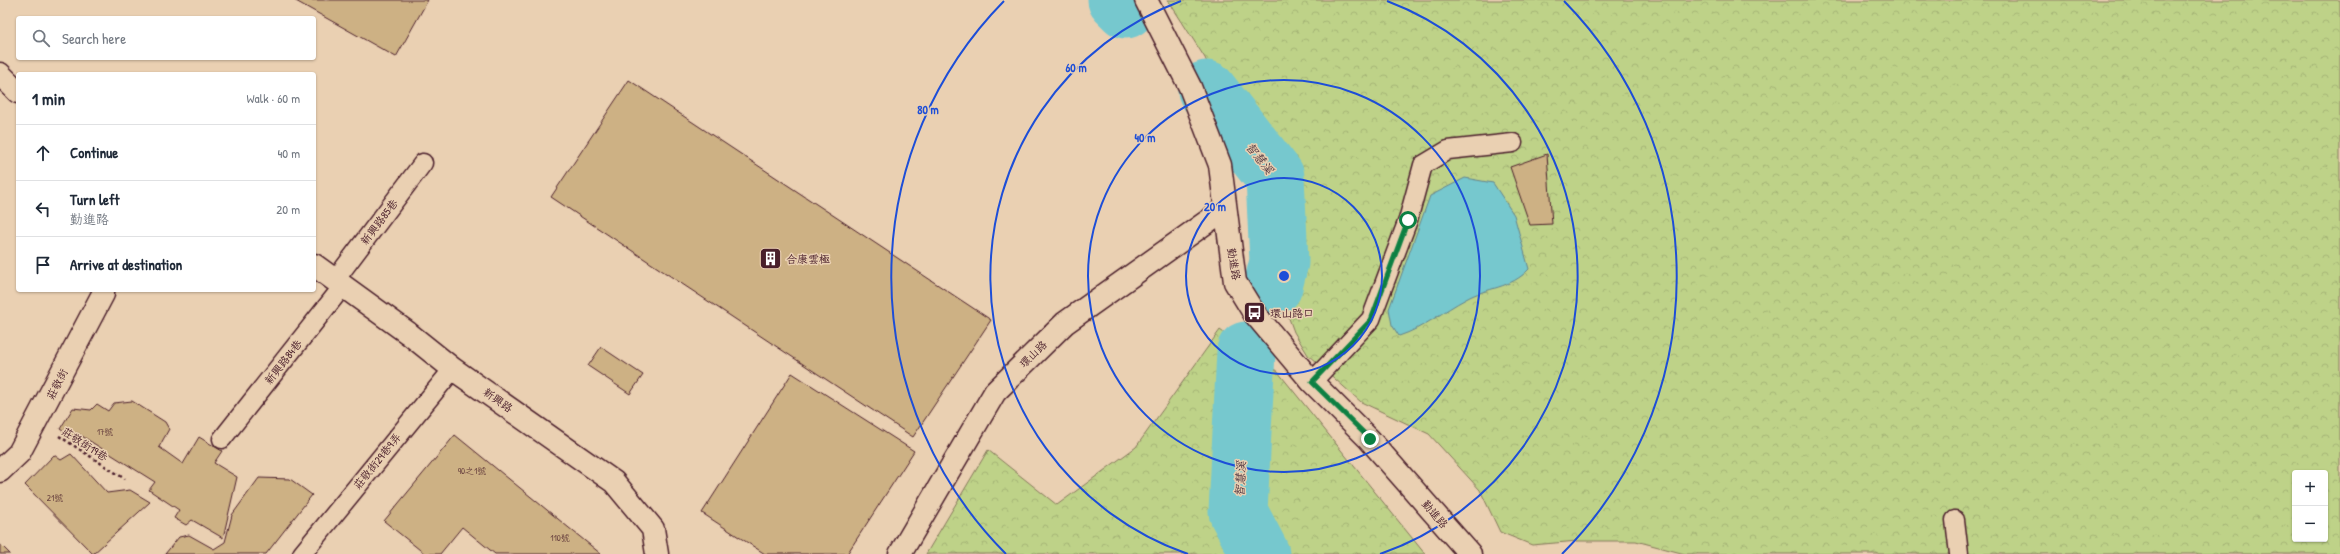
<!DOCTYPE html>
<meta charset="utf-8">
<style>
body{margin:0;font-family:"Patrick Hand","LXGW WenKai TC",sans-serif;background:#f2f2f3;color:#1f2937}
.controls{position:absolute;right:12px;bottom:12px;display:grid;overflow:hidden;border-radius:4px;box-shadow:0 1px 3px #0004}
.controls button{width:36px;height:36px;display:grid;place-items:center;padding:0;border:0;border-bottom:1px solid #e0e1e3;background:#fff;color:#1f2937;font:20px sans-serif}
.stop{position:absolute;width:12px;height:12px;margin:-9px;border:3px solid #0b8043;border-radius:50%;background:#fff}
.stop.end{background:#0b8043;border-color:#fff;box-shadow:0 1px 4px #0008}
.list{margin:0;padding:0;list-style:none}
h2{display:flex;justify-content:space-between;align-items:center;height:52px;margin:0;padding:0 16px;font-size:17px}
h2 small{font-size:13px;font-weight:400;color:#747a83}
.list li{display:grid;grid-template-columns:26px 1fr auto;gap:12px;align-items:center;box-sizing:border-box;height:56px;padding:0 16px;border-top:1px solid #e0e1e3}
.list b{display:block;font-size:15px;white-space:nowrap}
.list p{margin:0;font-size:13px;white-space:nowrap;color:#747a83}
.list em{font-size:13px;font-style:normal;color:#747a83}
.icon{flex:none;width:22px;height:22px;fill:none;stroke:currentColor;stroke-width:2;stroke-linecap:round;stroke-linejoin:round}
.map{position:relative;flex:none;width:2340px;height:554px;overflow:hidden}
.search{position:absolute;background:#fff;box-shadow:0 1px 3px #0004;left:16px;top:16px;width:300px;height:44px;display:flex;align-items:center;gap:10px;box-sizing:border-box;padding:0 14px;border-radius:4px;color:#747a83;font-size:15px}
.panel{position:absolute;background:#fff;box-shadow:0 1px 3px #0004;left:16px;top:72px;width:300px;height:220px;border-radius:4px}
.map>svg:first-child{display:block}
.forest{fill:url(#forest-crowns);stroke:#84785a;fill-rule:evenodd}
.water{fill:#76c8ce;stroke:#64848d}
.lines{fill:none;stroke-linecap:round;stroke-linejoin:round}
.river{stroke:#76c8ce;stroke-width:59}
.building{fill:#cdb184;stroke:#4a1f2b}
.service-casing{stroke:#4a1f2b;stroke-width:21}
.minor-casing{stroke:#4a1f2b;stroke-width:25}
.path{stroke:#4a1f2b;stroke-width:2.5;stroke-dasharray:3 3;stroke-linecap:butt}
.service{stroke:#ead0b2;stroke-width:18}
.minor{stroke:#ead0b2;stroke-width:22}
.route{stroke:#0b8043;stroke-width:5}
.ring{fill:none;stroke:#1d4ed8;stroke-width:2}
.labels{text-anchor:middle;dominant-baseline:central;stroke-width:3;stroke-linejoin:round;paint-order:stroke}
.number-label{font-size:9px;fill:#6b4441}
.street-label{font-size:11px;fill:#4a1f2b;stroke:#ead0b2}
.poi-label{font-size:11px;fill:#4a1f2b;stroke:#ead0b2;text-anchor:start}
.water-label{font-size:12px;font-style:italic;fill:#513843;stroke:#ead0b2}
.centre{fill:#1d4ed8;stroke:#ead0b2;stroke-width:2}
.ring-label{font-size:12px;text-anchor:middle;font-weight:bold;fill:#1d4ed8;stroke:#ead0b2;stroke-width:3;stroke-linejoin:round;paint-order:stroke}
</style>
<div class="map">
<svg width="2340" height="554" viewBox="0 0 2340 554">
<defs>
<pattern id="forest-crowns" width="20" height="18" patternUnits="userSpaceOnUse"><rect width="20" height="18" fill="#bed288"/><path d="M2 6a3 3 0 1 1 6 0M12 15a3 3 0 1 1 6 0" fill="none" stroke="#a5b476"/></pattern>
</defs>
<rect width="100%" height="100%" fill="#ead0b2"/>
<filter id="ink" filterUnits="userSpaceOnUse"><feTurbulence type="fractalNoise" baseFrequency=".025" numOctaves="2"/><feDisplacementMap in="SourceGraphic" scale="8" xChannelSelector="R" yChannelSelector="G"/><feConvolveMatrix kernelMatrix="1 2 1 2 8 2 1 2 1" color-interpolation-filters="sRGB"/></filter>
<g filter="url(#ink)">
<g class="forest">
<path d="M 1168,0 L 2340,0 L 2340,554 L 1685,554 L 1636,541 L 1578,541 L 1532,545 L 1500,532 L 1480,490 L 1429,434 L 1361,402 L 1308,355 L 1294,332 L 1260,239 L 1253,164 L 1205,58 ZM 2295,473 L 2325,473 L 2325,539 L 2295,539 Z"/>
<polygon points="1220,330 1278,372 1425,554 926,554 988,450 1057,505 1136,447"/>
</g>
<path class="water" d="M 1465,178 L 1493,183 L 1514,215 L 1529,269 C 1511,289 1487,287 1466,299 C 1443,311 1424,328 1399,336 L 1392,325 L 1389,309 L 1430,196 Z"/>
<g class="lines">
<g class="river">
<polyline points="1117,0 1126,9"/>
<polyline points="1207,90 1275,177 1279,262 1273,286"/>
<polyline points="1246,351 1238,512 1260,554"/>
</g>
</g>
<g class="building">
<polygon points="294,0 428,0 396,57"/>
<polygon points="629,80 991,320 913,437 551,197"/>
<polygon points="1547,154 1552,224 1530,225 1510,167"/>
<polygon points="601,347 643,375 630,394 588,366"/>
<polygon points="792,373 914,451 847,554 765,554 702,513"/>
<polygon points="132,401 165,422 169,429 159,447 183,464 199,437 222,451 214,463 237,477 223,538 192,520 186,525 174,518 179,510 149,490 155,482 77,433 71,437 60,429 73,408 91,410 97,404 108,411 114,403"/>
<polygon points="455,435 601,554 495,554 462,527 440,554 425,554 384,521"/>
<polygon points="71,454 107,493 130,490 150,502 93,554 25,485 54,455 61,460"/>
<polygon points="259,478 290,479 312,495 266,554 165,554 179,537 189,535 214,549 225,542 232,515"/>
<polygon points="0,544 10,554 0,554"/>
</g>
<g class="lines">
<defs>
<g id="service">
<polyline points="335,280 423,163"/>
<polyline points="1312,382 1371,319 1408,220 1423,165 1448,150 1513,143"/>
<polyline points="222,439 343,286"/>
<polyline points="1955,520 1959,554"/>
<polyline points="302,554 453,369"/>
</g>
<g id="minor">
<polyline points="1146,0 1190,87 1220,165 1235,282 1254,313 1312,382 1369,439 1470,554"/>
<polyline points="0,74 18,92"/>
<polyline points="314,265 408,333 453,369 614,482 653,529 657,554"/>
<polyline points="0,471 19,453 103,294 103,290"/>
<polyline points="900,554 995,392 1065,323 1225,209"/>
</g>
</defs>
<use href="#service" class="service-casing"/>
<use href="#minor" class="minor-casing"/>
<polyline class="path" points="59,436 125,479"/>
<use href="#service" class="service"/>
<use href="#minor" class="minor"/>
</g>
</g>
<g class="lines" filter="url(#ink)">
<polyline class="route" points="1370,439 1312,382 1371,320 1408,220"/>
</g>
<g class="ring">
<circle cx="1284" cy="276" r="98"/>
<circle cx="1284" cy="276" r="196"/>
<path d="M1188 554A294 294 0 0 1 1181 1M1387 1A294 294 0 0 1 1380 554"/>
<path d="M1006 554A393 393 0 0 1 1004 1M1564 1A393 393 0 0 1 1562 554"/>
</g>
<defs>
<symbol id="building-square" viewBox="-11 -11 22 22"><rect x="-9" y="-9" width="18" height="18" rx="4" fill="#4a1f2b" stroke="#ead0b2"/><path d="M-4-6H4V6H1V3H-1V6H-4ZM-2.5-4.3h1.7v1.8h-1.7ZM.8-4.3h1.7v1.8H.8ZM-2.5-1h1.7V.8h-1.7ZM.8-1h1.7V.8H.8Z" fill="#fff"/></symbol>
<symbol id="bus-square" viewBox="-11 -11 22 22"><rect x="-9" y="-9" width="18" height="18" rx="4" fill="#4a1f2b" stroke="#ead0b2"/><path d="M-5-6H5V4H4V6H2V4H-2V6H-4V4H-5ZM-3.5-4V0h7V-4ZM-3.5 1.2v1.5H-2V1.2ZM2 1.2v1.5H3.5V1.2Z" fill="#fff"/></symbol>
</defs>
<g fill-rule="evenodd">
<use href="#building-square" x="758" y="246" width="25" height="25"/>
<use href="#bus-square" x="1242" y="300" width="25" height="25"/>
</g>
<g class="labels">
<g class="number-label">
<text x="105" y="432">17號</text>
<text x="472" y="471">90之1號</text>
<text x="55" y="498">21號</text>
<text x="560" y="538">110號</text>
</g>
<g class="street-label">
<text transform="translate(379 222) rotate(-53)">新興路85巷</text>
<text transform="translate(1234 264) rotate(80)">勤進路</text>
<text transform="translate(1033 354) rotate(-44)">環山路</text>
<text transform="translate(283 362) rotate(-52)">新興路84巷</text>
<text transform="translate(57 384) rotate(-63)">莊敬街</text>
<text transform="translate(498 400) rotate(35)">新興路</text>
<text transform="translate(85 444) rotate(33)">莊敬街19巷</text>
<text transform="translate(377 461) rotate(-51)">莊敬街29巷9弄</text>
<text transform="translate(1435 514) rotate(49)">勤進路</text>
</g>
<g class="poi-label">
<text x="786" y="259">合康雲極</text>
<text x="1270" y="313">環山路口</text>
</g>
<g class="water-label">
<text transform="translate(1260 158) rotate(52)">智慧溪</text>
<text transform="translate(1240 479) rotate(-87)">智慧溪</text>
</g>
</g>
<circle cx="1284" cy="276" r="6" class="centre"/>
<g class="ring-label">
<text x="1076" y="72">60 m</text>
<text x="928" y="114">80 m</text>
<text x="1145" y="142">40 m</text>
<text x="1215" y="211">20 m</text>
</g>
</svg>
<div class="controls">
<button>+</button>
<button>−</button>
</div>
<div class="stop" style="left:1408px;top:220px"></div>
<div class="stop end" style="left:1370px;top:439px"></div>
<div class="search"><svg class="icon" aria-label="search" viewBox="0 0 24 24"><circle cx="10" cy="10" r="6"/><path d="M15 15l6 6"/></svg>Search here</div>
<section class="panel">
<h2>1 min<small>Walk · 60 m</small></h2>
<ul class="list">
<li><svg class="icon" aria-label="ahead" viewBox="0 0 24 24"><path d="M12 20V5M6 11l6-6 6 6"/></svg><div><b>Continue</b></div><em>40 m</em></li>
<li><svg class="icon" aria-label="left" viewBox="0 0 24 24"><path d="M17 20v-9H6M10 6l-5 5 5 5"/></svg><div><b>Turn left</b><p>勤進路</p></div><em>20 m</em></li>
<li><svg class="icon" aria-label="arrive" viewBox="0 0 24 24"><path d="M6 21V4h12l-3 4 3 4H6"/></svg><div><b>Arrive at destination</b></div></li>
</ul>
</section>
</div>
